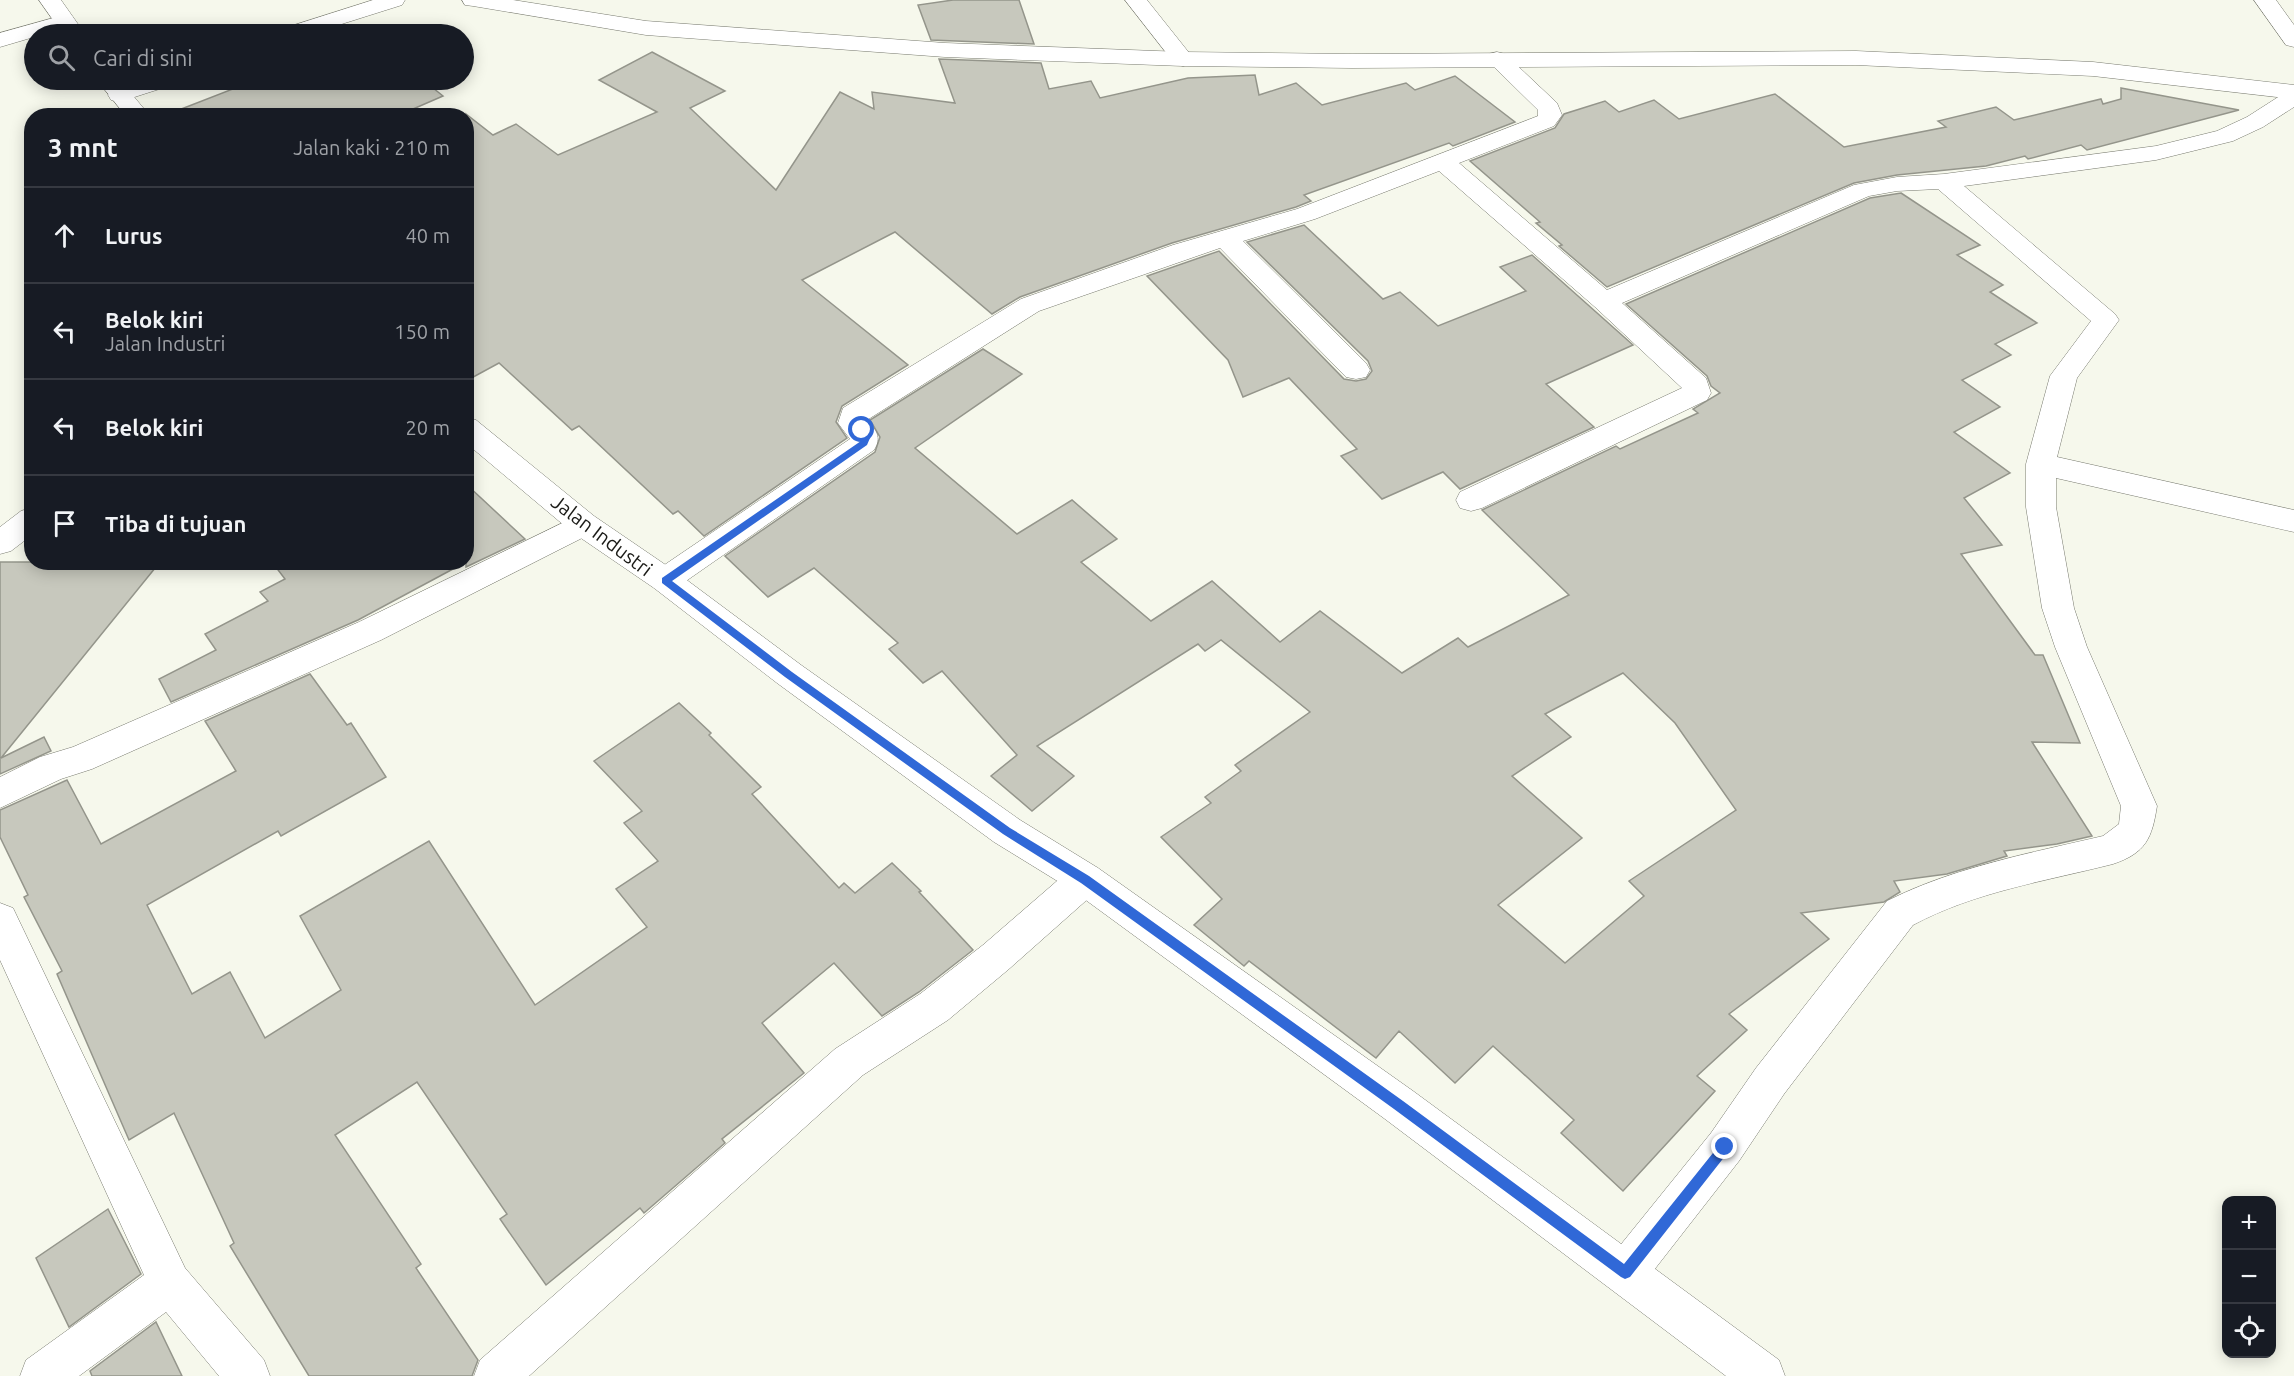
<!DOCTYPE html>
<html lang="id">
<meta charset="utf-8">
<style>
body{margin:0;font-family:Ubuntu,sans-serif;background:#20242c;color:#f1f3f6}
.controls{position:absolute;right:18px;bottom:18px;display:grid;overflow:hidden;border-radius:12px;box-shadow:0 3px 15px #0003}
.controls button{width:54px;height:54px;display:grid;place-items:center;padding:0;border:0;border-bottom:2px solid #363941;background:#171b24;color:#f1f3f6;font:30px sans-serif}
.stop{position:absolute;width:18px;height:18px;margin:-14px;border:4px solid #3068d7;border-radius:50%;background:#fff}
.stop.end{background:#3068d7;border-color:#fff;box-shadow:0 2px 6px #0008}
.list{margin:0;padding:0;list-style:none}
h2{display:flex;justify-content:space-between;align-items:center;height:78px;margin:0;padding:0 24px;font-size:26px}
h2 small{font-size:20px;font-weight:400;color:#9ea1a6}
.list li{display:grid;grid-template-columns:39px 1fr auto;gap:18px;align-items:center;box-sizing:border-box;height:96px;padding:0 24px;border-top:2px solid #363941}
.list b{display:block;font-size:22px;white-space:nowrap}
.list p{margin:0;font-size:20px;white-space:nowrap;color:#9ea1a6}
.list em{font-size:20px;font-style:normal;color:#9ea1a6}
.icon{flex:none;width:33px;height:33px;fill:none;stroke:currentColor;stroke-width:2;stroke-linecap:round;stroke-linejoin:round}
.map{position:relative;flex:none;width:2294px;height:1376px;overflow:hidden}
.search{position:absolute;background:#171b24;box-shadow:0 3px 15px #0003;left:24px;top:24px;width:450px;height:66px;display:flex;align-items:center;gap:15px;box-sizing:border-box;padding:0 21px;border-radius:33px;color:#9ea1a6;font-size:22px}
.panel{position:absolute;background:#171b24;box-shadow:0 3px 15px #0003;left:24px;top:108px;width:450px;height:462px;border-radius:24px}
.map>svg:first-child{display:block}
.building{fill:#c7c8bd;stroke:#94958b;stroke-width:1.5;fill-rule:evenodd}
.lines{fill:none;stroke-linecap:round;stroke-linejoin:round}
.street-casing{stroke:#787a6f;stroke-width:1}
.secondary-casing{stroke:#787a6f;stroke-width:1}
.primary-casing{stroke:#787a6f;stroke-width:1}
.street{fill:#fff;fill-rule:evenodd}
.secondary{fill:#fff;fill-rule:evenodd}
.primary{fill:#fff;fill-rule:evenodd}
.route{fill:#3068d7}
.labels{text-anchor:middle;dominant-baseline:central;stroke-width:5;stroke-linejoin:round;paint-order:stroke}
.street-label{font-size:20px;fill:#1b1b17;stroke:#fff}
</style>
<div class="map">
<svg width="2294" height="1376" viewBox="0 0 2294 1376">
<rect width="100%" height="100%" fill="#f6f8ec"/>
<g class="building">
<polygon points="953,0 1019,0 1034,44 931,40 918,5"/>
<polygon points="652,52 725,91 690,108 776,190 840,92 874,109 872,92 955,103 939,59 1041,63 1049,89 1091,81 1100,98 1188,78 1255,75 1259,95 1296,83 1322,105 1406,83 1415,90 1455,76 1515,122 1453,146 1449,143 1304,195 1311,201 1296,207 1172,243 1020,297 992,314 895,232 802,280 908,365 842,406 836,422 847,438 704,536 678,511 673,514 579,426 572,430 499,363 466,381 466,114 493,135 516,124 558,155 657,112 599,80"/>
<polygon points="256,80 423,80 443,96 397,116 172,116 171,113"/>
<polygon points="2121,88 2239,110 2087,150 2081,145 2028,159 2025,156 1986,166 1897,175 1854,183 1607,287 1559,246 1562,245 1536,223 1540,222 1470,161 1555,128 1564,114 1605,101 1619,112 1654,100 1679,119 1775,94 1844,147 1946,127 1938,121 1996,107 2014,120 2101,99 2103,104 2121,99"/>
<path d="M 1901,193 L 1980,245 L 1957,255 L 2003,285 L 1990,292 L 2037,323 L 1995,344 L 2011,355 L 1962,380 L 2000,407 L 1954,432 L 2010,473 L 1964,498 L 2002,545 L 1961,554 L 2035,655 L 2043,655 L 2080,743 L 2032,742 L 2092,836 L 2057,844 L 2004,851 L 2007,856 L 1947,874 L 1894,881 L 1900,892 L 1884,902 L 1801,913 L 1829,939 L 1729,1014 L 1747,1030 L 1697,1076 L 1715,1091 L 1623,1191 L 1561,1133 L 1574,1120 L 1493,1046 L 1455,1083 L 1399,1031 L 1376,1058 L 1249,961 L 1244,966 L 1194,925 L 1222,899 L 1161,837 L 1211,803 L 1205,797 L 1241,771 L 1235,765 L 1310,712 L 1221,640 L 1205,651 L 1198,644 L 1037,746 L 1074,776 L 1032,811 L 991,776 L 1017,755 L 942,671 L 923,683 L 889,649 L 898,643 L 814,568 L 768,597 L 725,556 L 875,452 L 880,437 L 870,420 L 983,349 L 1022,374 L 915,448 L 1017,534 L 1072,500 L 1117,539 L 1081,562 L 1151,621 L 1212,581 L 1280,642 L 1320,611 L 1402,673 L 1458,638 L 1468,647 L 1569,595 L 1482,510 L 1616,446 L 1620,449 L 1698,413 L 1693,409 L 1720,393 L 1711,386 L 1707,376 L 1626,304 L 1870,198 ZM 1623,673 L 1675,723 L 1736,810 L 1629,881 L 1644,896 L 1565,963 L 1498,905 L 1582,838 L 1512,776 L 1571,737 L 1545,714 Z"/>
<polygon points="1304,225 1383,299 1400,292 1438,326 1526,291 1500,267 1532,255 1633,345 1546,384 1594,427 1460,489 1443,472 1382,499 1341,456 1357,449 1289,378 1243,397 1228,360 1147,276 1219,251 1344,379 1356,381 1366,379 1372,371 1368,361 1247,242"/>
<polygon points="466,484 525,539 466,567"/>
<polygon points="0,562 160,562 1,758 44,737 51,751 0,774"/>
<polygon points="272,562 466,562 358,620 171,702 159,679 216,650 205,634 268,601 260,592 285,579"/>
<polygon points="310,674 347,725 351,723 386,777 281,836 278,831 147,905 192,994 230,972 265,1038 341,990 300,916 429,841 535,1005 647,927 616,889 658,861 624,823 642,811 594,761 679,703 711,733 709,735 761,787 752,794 839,888 844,883 855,893 892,863 921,891 919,892 973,950 919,992 882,1016 834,963 762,1023 804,1073 722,1139 725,1143 644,1213 640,1208 546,1285 500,1219 507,1214 417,1082 335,1135 421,1264 416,1268 478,1360 472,1376 309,1376 230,1246 234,1243 174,1113 129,1140 57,974 62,971 24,897 28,895 0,837 0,810 67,780 101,844 236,771 205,721"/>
<polygon points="108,1209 141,1274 69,1327 36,1258"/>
<polygon points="156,1322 182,1376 92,1376 90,1371"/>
</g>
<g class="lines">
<defs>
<g id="street">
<polygon points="373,0 405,0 402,5 310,34 279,34 282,29"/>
<polygon points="1125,0 1147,0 1194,59 1191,64 1183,66 1175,64"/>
<polygon points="2254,0 2276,0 2294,25 2294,47 2286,45"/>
<polygon points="64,15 72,16 75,21 72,26 34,34 34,37 0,47 0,33"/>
<path d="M 1497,52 L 1505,54 L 1557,103 L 1562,115 L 1554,126 L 1459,163 L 1607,290 L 1854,185 L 1897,177 L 1944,174 L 2156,146 L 2217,131 L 2247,117 L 2286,92 L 2294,90 L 2294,107 L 2263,127 L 2233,141 L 2156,160 L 1964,186 L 2115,314 L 2119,320 L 2077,378 L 2057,457 L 2294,510 L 2294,532 L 2056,478 L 2056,507 L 2074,608 L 2087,647 L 2157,806 C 2152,838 2146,853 2113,864 C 2046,881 1974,892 1913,925 L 1784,1094 L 1739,1161 L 1640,1288 L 1625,1294 L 1610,1288 L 1604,1273 L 1610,1258 L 1711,1133 L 1756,1068 L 1887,901 C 1954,867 2031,853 2103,836 L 2119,824 L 2121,806 L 2055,647 L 2042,608 L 2026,507 L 2026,464 L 2050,376 L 2091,321 L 1938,189 L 1897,191 L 1869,196 L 1622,303 L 1706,378 L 1711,393 L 1707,400 L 1482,508 L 1471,511 L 1460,508 L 1456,500 L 1460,492 L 1682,388 L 1595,307 L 1439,171 L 1315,219 L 1243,241 L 1366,363 L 1370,370 L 1366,377 L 1356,379 L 1346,377 L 1220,248 L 1039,311 L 867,420 C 876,430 882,437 874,450 L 676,588 L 665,592 L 654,588 L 649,580 L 654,572 L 850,439 L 838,423 L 843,408 L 1021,299 L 1173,245 L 1297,209 L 1538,116 L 1538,110 L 1486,59 L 1489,54 Z"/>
<polygon points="143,80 175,80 172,85 119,102 111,100 108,95 111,90"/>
<polygon points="32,508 32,535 11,551 0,554 0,527 21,511"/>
<polygon points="583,513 594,516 598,524 594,532 381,640 92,769 61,779 0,808 0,777 40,757 73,747 359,622"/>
<polygon points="1085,863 1098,868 1103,879 1098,890 1009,969 948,1020 863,1075 529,1376 474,1376 480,1360 835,1049 920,994 983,945 1072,868"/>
<polygon points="0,903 13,908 185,1268 264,1360 270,1376 219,1376 166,1312 79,1376 20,1376 26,1360 144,1275 0,960"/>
</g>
<polygon id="secondary" points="462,0 513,0 646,21 945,43 1183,52 1352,54 1856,51 2093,62 2294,85 2294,99 2093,76 1856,65 1352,68 1183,66 945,57 646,35 473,6 465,5"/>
<g id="primary">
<polygon points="39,0 61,0 85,34 63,34"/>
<polygon points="97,80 120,80 150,116 126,116"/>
<polygon points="466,417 476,420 594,516 676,572 801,665 1020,820 1098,868 1413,1091 1779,1360 1785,1376 1726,1376 1385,1119 1072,890 994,842 777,683 654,588 572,532 466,443"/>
</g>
</defs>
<use href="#street" class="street-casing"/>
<use href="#secondary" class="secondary-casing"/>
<use href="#primary" class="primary-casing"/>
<use href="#street" class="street"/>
<use href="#secondary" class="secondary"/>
<use href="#primary" class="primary"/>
</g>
<polygon class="route" points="862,427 865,428 870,438 867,445 672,581 792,672 1010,828 1089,876 1403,1101 1624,1264 1721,1143 1729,1143 1729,1151 1630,1277 1625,1279 1621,1277 1394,1109 1081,883 1003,834 785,677 662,583 662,578 861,441 858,430"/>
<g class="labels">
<g class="street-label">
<text transform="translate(602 535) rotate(37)">Jalan Industri</text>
</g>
</g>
</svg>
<div class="controls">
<button>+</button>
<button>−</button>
<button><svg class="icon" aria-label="locate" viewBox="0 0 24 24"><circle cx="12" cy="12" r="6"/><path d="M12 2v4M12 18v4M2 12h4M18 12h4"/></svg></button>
</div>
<div class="stop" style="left:862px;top:430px"></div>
<div class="stop end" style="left:1725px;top:1147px"></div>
<div class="search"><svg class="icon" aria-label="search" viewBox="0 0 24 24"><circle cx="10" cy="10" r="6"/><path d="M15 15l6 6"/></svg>Cari di sini</div>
<section class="panel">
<h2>3 mnt<small>Jalan kaki · 210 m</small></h2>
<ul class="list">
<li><svg class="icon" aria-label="ahead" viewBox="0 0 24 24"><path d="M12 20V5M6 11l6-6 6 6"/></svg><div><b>Lurus</b></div><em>40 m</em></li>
<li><svg class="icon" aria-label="left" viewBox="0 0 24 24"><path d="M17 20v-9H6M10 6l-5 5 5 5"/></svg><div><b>Belok kiri</b><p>Jalan Industri</p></div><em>150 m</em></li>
<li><svg class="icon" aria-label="left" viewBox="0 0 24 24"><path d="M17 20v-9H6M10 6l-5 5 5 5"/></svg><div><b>Belok kiri</b></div><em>20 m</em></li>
<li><svg class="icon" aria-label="arrive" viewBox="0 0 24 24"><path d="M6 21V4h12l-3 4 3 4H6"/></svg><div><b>Tiba di tujuan</b></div></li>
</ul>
</section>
</div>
